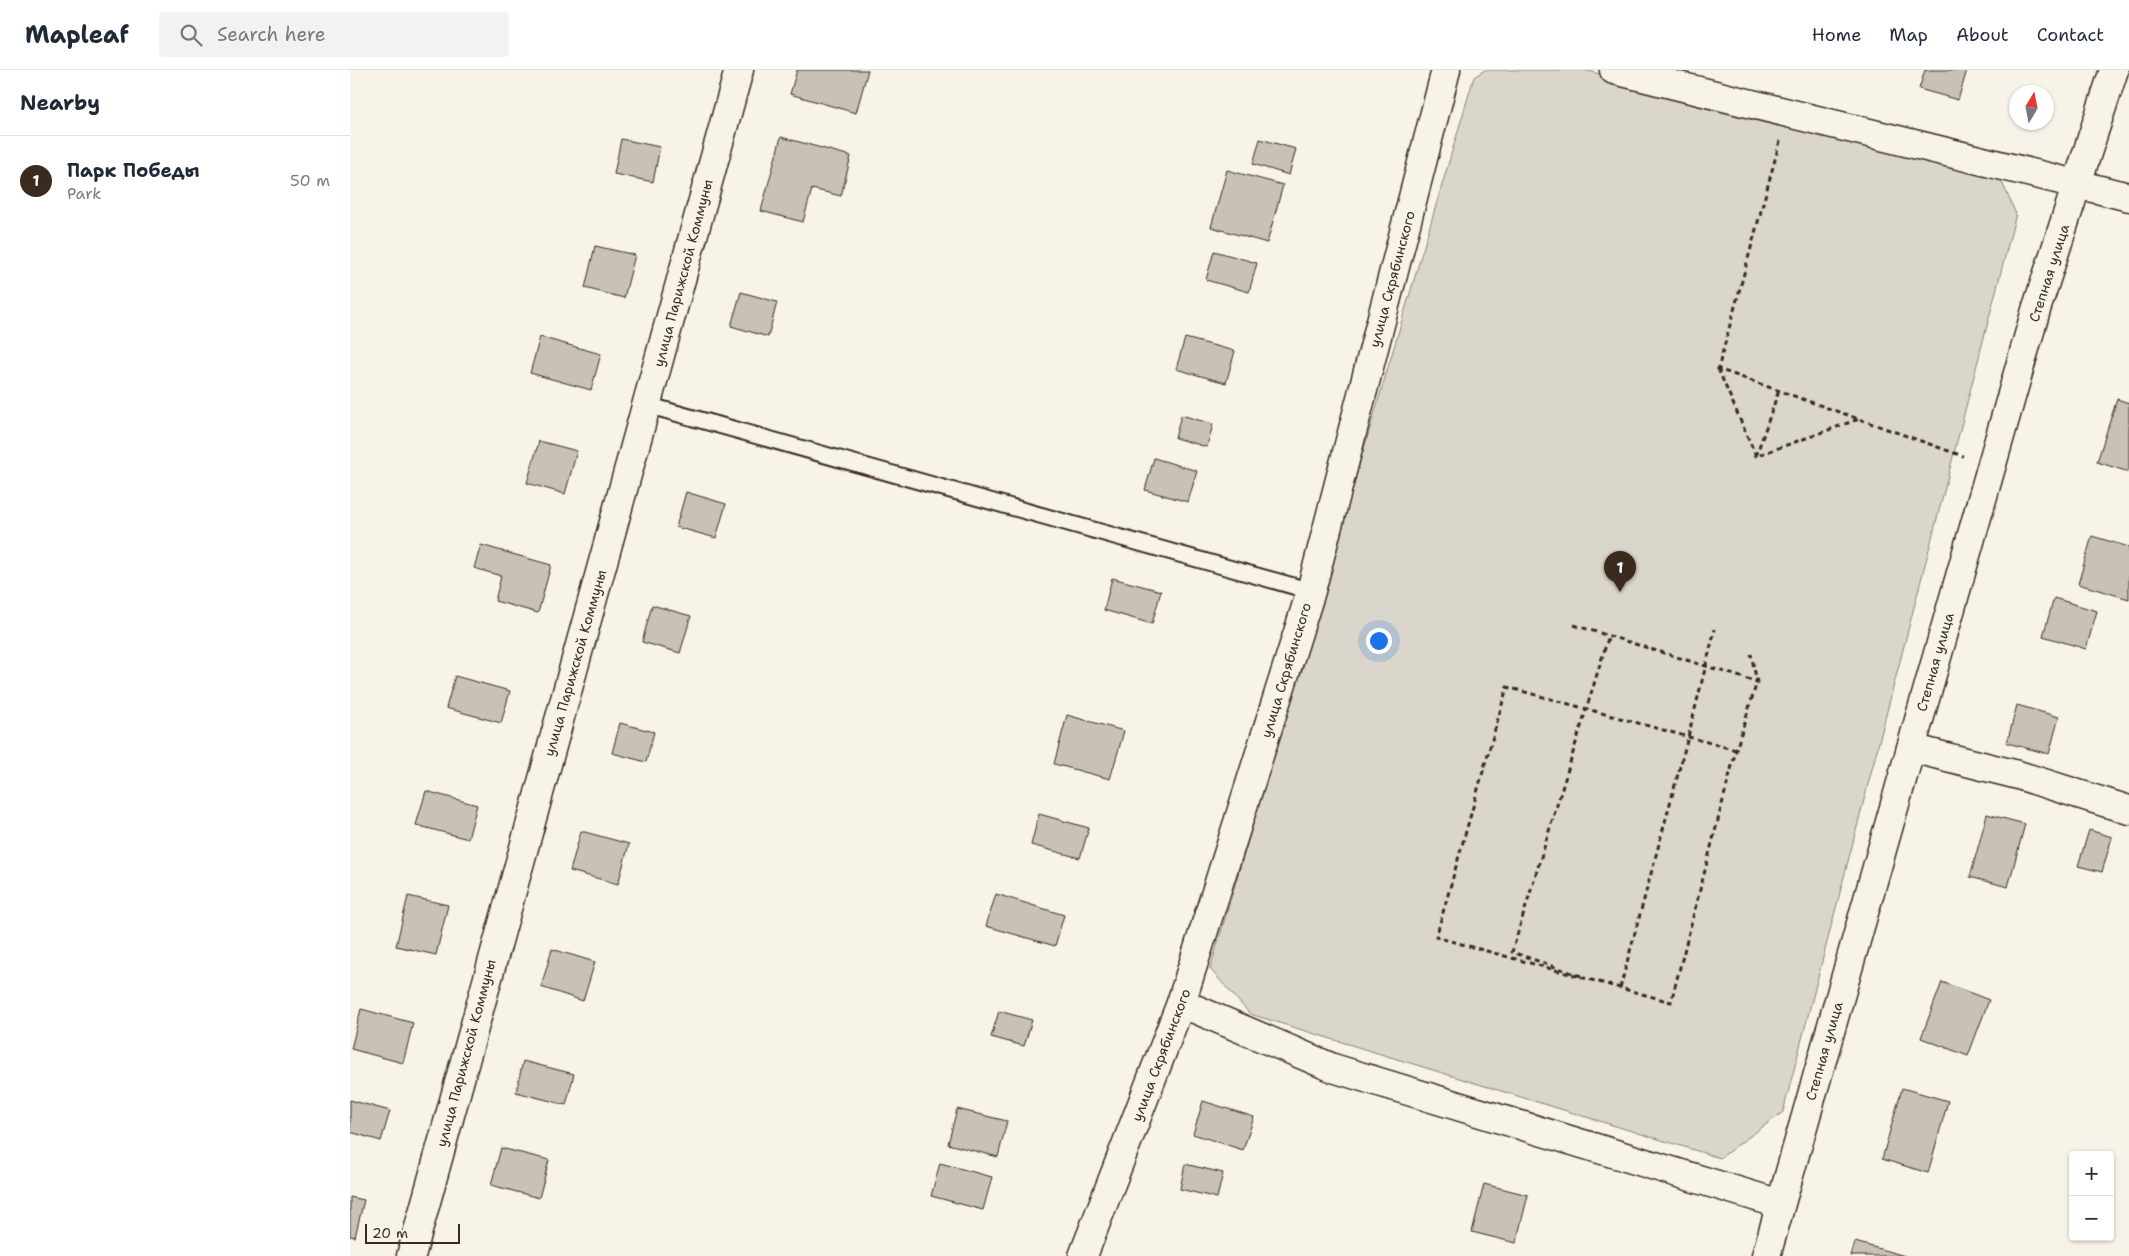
<!DOCTYPE html>
<meta charset="utf-8">
<style>
body{margin:0;font-family:"Shantell Sans",sans-serif;background:#f2f2f3;color:#1f2937}
.controls{position:absolute;right:15px;bottom:15px;display:grid;overflow:hidden;border-radius:5px;box-shadow:0 1px 4px #0004}
.controls button{width:45px;height:45px;display:grid;place-items:center;padding:0;border:0;border-bottom:1px solid #e0e1e3;background:#fff;color:#1f2937;font:25px sans-serif}
.compass{position:absolute;left:1659px;top:15px;width:45px;height:45px;border-radius:50%;background:#fff;box-shadow:0 1px 4px #0004;rotate:10deg}
.scale{position:absolute;left:15px;bottom:12px;width:95px;box-sizing:border-box;padding-left:5px;border:2px solid #3b2a1e;border-top:0;font-size:14px;line-height:18px;white-space:nowrap;color:#3b2a1e;-webkit-text-stroke:4px #f7f3e8;paint-order:stroke}
.you{position:absolute;left:1028px;top:570px;width:18px;height:18px;margin:-12px;border:4px solid #fff;border-radius:50%;background:#1a73e8;box-shadow:0 0 0 8px #1a73e833}
.badge{display:grid;place-items:center;width:32px;height:32px;border-radius:50%;background:#3b2a1e;color:#fff;font-size:16px;font-weight:700}
.pin{position:absolute;translate:-50% -41px;filter:drop-shadow(0 1px 2px #0008)}
.pin::after{content:'';position:absolute;top:26px;width:18px;height:15px;background:inherit;clip-path:polygon(0 0,100% 0,50% 100%)}
.list{margin:0;padding:0;list-style:none}
h2{display:flex;justify-content:space-between;align-items:center;height:65px;margin:0;padding:0 20px;font-size:21px}
h2 small{font-size:16px;font-weight:400;color:#747a83}
.list li{display:grid;grid-template-columns:32px 1fr auto;gap:15px;align-items:center;box-sizing:border-box;height:90px;padding:0 20px;border-top:1px solid #e0e1e3}
.list b{display:block;font-size:19px;white-space:nowrap}
.list p{margin:0;font-size:16px;white-space:nowrap;color:#747a83}
.list em{font-size:16px;font-style:normal;color:#747a83}
.icon{flex:none;width:28px;height:28px;fill:none;stroke:currentColor;stroke-width:2;stroke-linecap:round;stroke-linejoin:round}
.map{position:relative;flex:none;width:1779px;height:1186px;overflow:hidden}
header{display:flex;align-items:center;gap:30px;box-sizing:border-box;height:70px;padding:0 25px;background:#fff;border-bottom:1px solid #e0e1e3}
header strong{font-size:24px}
nav{display:flex;gap:28px;margin-inline-start:auto;font-size:18px}
.search{width:350px;height:45px;background:#f2f2f3;display:flex;align-items:center;gap:12px;box-sizing:border-box;padding:0 18px;border-radius:5px;color:#747a83;font-size:19px}
main{display:flex}
aside{flex:1;background:#fff}
.map>svg:first-child{display:block}
.park{fill:#dbd6cb;stroke:#8b8074}
.building{fill:#c8c1b6;stroke:#3b2a1e}
.lines{fill:none;stroke-linecap:round;stroke-linejoin:round}
.lane-casing{stroke:#3b2a1e;stroke-width:19}
.street-casing{stroke:#3b2a1e;stroke-width:31}
.path{stroke:#3b2a1e;stroke-width:3;stroke-dasharray:5 4;stroke-linecap:butt}
.lane{stroke:#f7f3e8;stroke-width:15}
.street{stroke:#f7f3e8;stroke-width:28}
.labels{text-anchor:middle;dominant-baseline:central;stroke-width:4.5;stroke-linejoin:round;paint-order:stroke}
.street-label{font-size:14px;fill:#3b2a1e;stroke:#f7f3e8}
</style>
<header>
<strong>Mapleaf</strong>
<div class="search"><svg class="icon" aria-label="search" viewBox="0 0 24 24"><circle cx="10" cy="10" r="6"/><path d="M15 15l6 6"/></svg>Search here</div>
<nav><a>Home</a><a>Map</a><a>About</a><a>Contact</a></nav>
</header>
<main>
<aside>
<h2>Nearby<small></small></h2>
<ul class="list">
<li><span class="badge">1</span><div><b>Парк Победы</b><p>Park</p></div><em>50 m</em></li>
</ul>
</aside>
<div class="map">
<svg width="1779" height="1186" viewBox="0 0 1779 1186">
<rect width="100%" height="100%" fill="#f7f3e8"/>
<filter id="ink" filterUnits="userSpaceOnUse"><feTurbulence type="fractalNoise" baseFrequency=".02" numOctaves="2"/><feDisplacementMap in="SourceGraphic" scale="10" xChannelSelector="R" yChannelSelector="G"/><feConvolveMatrix kernelMatrix="1 2 1 2 8 2 1 2 1" color-interpolation-filters="sRGB"/></filter>
<g filter="url(#ink)">
<polygon class="park" points="1135,0 1234,0 1648,103 1666,144 1433,1042 1370,1088 900,944 860,899 1124,7"/>
<g class="building">
<polygon points="447,0 518,0 506,43 440,24"/>
<polygon points="1575,0 1617,0 1608,30 1569,19"/>
<polygon points="431,67 501,86 491,126 462,119 453,152 411,141"/>
<polygon points="271,69 310,77 303,112 264,104"/>
<polygon points="910,69 946,79 939,105 903,94"/>
<polygon points="877,100 933,115 917,173 861,157"/>
<polygon points="245,176 285,185 274,228 235,218"/>
<polygon points="864,181 907,193 899,222 856,210"/>
<polygon points="391,222 427,232 418,267 381,256"/>
<polygon points="190,267 251,284 241,320 180,303"/>
<polygon points="835,268 885,281 876,313 826,299"/>
<polygon points="1767,329 1779,333 1779,402 1747,392"/>
<polygon points="831,345 863,354 857,377 825,368"/>
<polygon points="189,371 227,381 215,424 177,413"/>
<polygon points="804,388 847,401 838,432 795,420"/>
<polygon points="336,422 376,434 366,468 326,457"/>
<polygon points="1742,466 1779,477 1779,529 1728,514"/>
<polygon points="131,475 201,495 188,543 145,531 151,506 124,498"/>
<polygon points="762,508 811,521 802,554 754,540"/>
<polygon points="1704,528 1747,541 1736,579 1693,566"/>
<polygon points="302,535 341,546 330,583 292,572"/>
<polygon points="105,606 160,621 151,653 96,638"/>
<polygon points="1667,635 1709,647 1699,684 1657,673"/>
<polygon points="717,645 774,661 760,709 704,694"/>
<polygon points="270,653 304,662 296,692 262,683"/>
<polygon points="76,721 127,735 118,769 66,755"/>
<polygon points="689,744 739,758 730,788 681,775"/>
<polygon points="1637,744 1675,754 1658,817 1620,807"/>
<polygon points="1739,760 1762,767 1752,802 1728,796"/>
<polygon points="231,761 279,774 268,814 220,801"/>
<polygon points="646,824 714,845 705,876 636,856"/>
<polygon points="58,826 98,835 86,885 46,876"/>
<polygon points="202,879 245,892 233,931 191,917"/>
<polygon points="1592,912 1639,930 1618,986 1571,968"/>
<polygon points="11,939 63,953 53,993 1,979"/>
<polygon points="649,941 682,950 674,976 641,967"/>
<polygon points="173,991 224,1004 216,1035 166,1022"/>
<polygon points="1552,1018 1598,1031 1578,1103 1532,1089"/>
<polygon points="0,1030 40,1041 31,1071 0,1062"/>
<polygon points="853,1031 904,1047 893,1080 843,1064"/>
<polygon points="607,1039 657,1051 648,1087 598,1074"/>
<polygon points="151,1078 199,1090 189,1128 141,1115"/>
<polygon points="590,1093 642,1107 633,1140 581,1126"/>
<polygon points="835,1094 873,1103 867,1128 830,1119"/>
<polygon points="1134,1114 1178,1125 1166,1173 1122,1162"/>
<polygon points="0,1127 14,1130 5,1167 0,1166"/>
<polygon points="1505,1172 1555,1186 1501,1186"/>
</g>
<g class="lines">
<defs>
<polyline id="lane" points="297,335 961,521"/>
<g id="street">
<polyline points="1264,0 1779,127"/>
<polyline points="1561,678 1668,705 1779,740"/>
<polyline points="831,933 983,998 1430,1134"/>
<polyline points="61,1186 389,0"/>
<polyline points="733,1186 831,933 961,521 1096,0"/>
<polyline points="1416,1186 1686,240 1764,0"/>
</g>
</defs>
<use href="#lane" class="lane-casing"/>
<use href="#street" class="street-casing"/>
<g class="path">
<polyline points="1430,71 1368,299 1613,386"/>
<polyline points="1368,299 1406,386 1509,349"/>
<polyline points="1406,386 1429,320"/>
<polyline points="1224,555 1407,612"/>
<polyline points="1386,680 1157,617 1086,867 1321,932 1386,680 1407,612 1401,584"/>
<polyline points="1231,906 1162,882 1259,565"/>
<polyline points="1270,918 1338,667 1365,559"/>
</g>
<use href="#lane" class="lane"/>
<use href="#street" class="street"/>
</g>
</g>
<g class="labels">
<g class="street-label">
<text transform="translate(333 203) rotate(-75)">улица Парижской Коммуны</text>
<text transform="translate(1699 203) rotate(-72)">Степная улица</text>
<text transform="translate(1042 209) rotate(-75)">улица Скрябинского</text>
<text transform="translate(1585 592) rotate(-74)">Степная улица</text>
<text transform="translate(225 593) rotate(-74)">улица Парижской Коммуны</text>
<text transform="translate(936 600) rotate(-73)">улица Скрябинского</text>
<text transform="translate(1474 981) rotate(-74)">Степная улица</text>
<text transform="translate(116 983) rotate(-75)">улица Парижской Коммуны</text>
<text transform="translate(811 985) rotate(-69)">улица Скрябинского</text>
</g>
</g>
</svg>
<div class="controls">
<button>+</button>
<button>−</button>
</div>
<svg class="compass" viewBox="-18 -18 36 36"><path d="M0-13l5 13h-10z" fill="#e53935"/><path d="M0 13l5-13h-10z" fill="#747a83"/></svg>
<div class="scale">20 m</div>
<div class="you"></div>
<div class="pin badge" style="left:1270px;top:522px">1</div>
</div>
</main>
